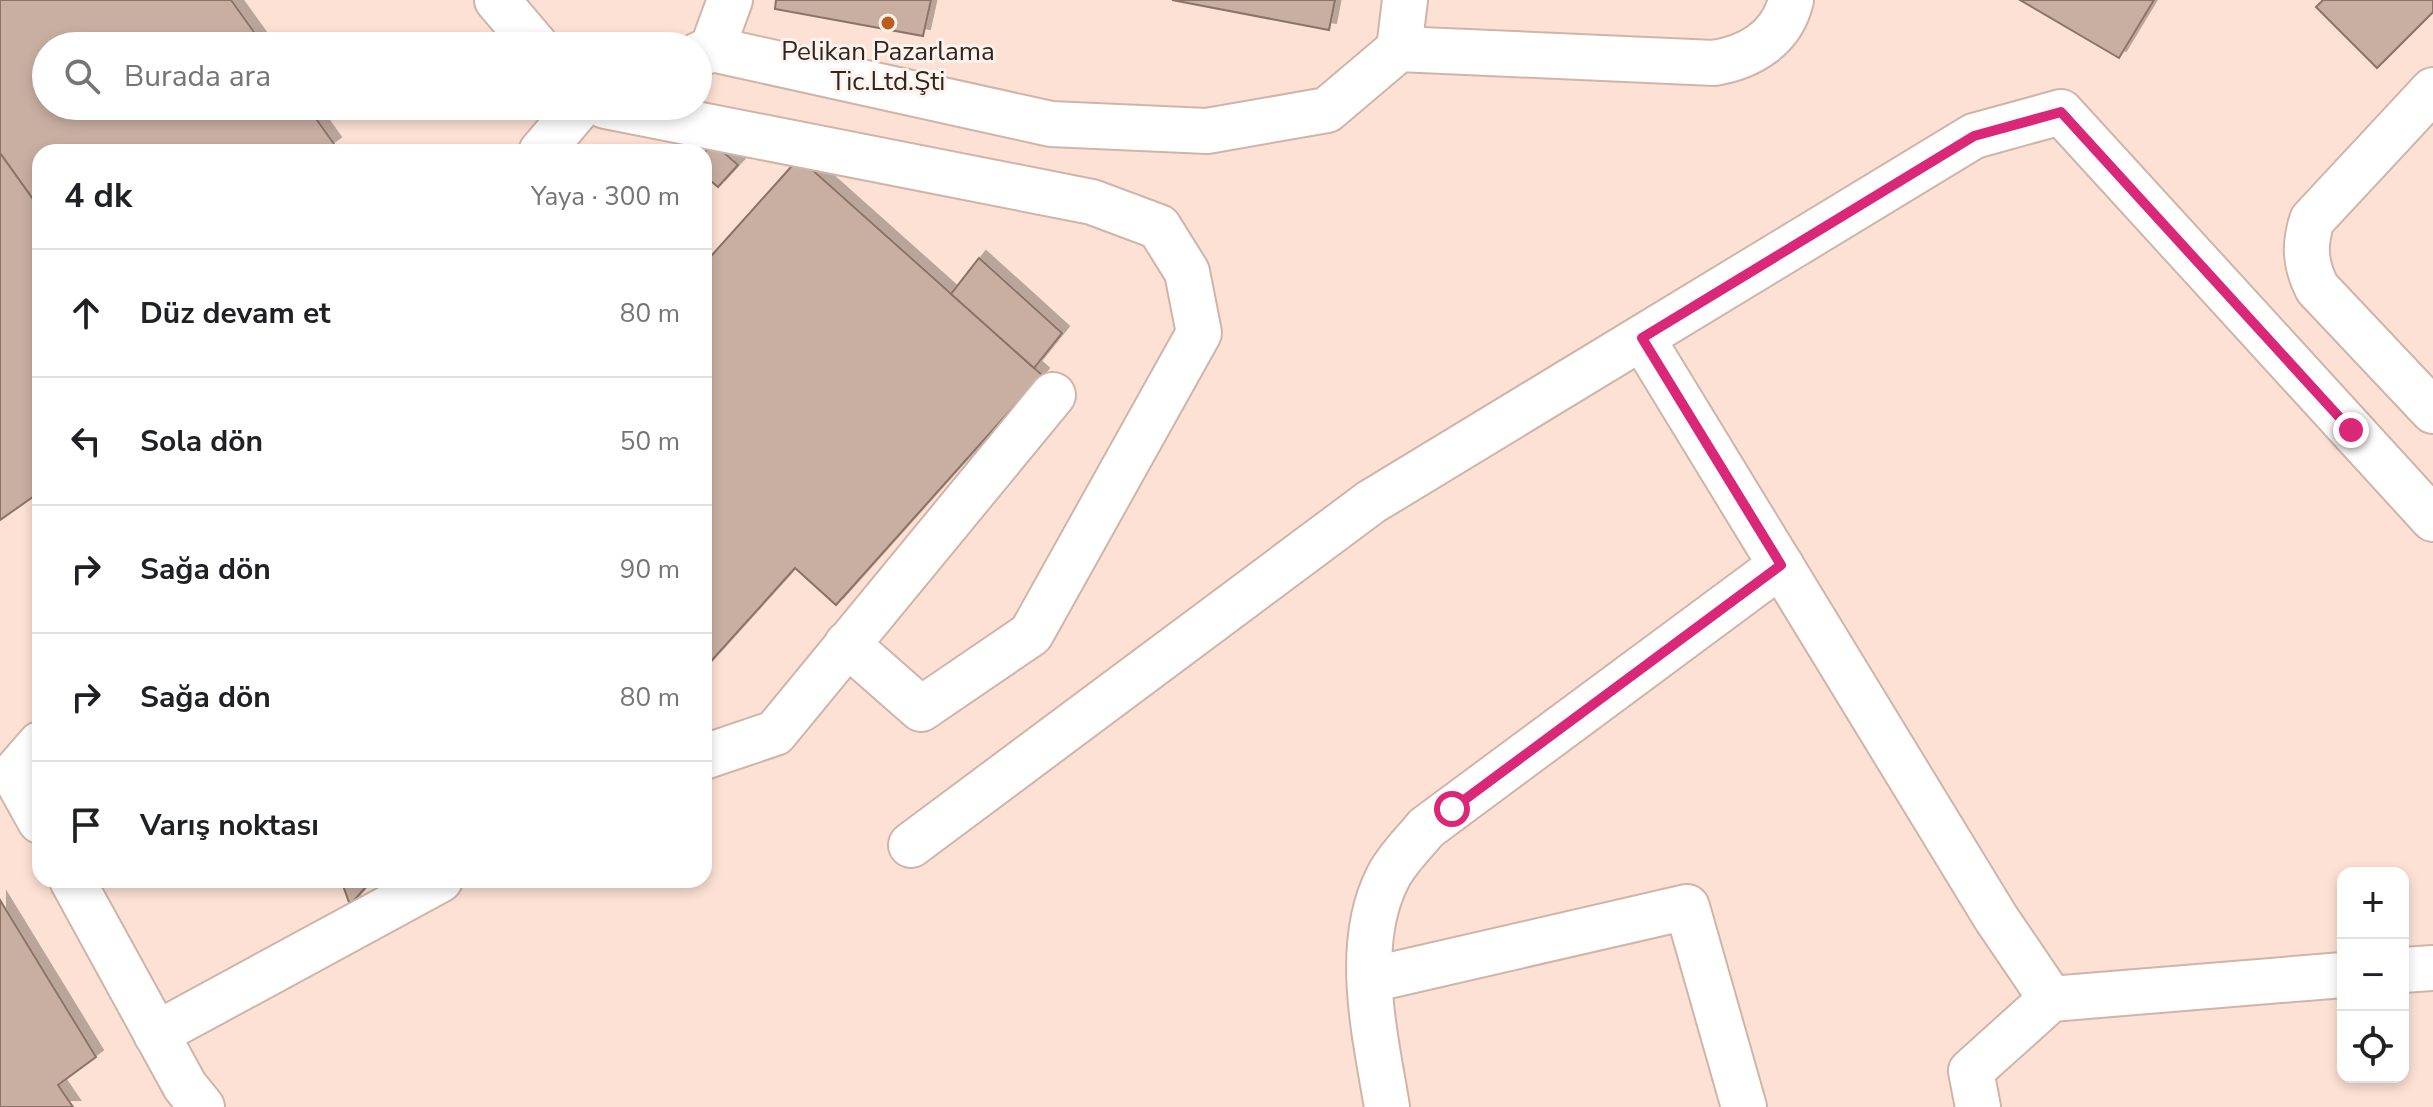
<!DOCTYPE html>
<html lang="tr">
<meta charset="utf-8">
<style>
body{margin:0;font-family:"Nunito Sans",sans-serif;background:#f6f6f6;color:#202124}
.controls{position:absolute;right:24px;bottom:24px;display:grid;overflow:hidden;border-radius:16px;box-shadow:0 4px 12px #0003}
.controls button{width:72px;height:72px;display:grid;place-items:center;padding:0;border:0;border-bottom:2px solid #e0e0e0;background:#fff;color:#202124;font:40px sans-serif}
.stop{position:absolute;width:24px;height:24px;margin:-18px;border:6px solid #db2777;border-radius:50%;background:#fff}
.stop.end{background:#db2777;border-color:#fff;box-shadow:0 2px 8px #0008}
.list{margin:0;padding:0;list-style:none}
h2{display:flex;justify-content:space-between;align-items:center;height:104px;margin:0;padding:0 32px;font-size:34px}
h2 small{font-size:26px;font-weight:400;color:#757577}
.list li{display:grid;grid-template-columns:52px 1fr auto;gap:24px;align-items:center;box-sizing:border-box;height:128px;padding:0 32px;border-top:2px solid #e0e0e0}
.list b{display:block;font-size:30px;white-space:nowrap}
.list em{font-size:26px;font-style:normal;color:#757577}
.icon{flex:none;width:44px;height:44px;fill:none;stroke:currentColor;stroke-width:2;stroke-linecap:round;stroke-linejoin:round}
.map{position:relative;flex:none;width:2433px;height:1107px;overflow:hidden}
.search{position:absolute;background:#fff;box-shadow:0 4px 12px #0003;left:32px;top:32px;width:680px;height:88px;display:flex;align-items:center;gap:20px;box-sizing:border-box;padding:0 28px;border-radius:44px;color:#757577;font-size:30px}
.panel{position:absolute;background:#fff;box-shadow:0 4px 12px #0003;left:32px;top:144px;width:680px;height:744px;border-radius:24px}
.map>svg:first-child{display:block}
.building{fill:#c9afa2;stroke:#8b7367;stroke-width:2;filter:url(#shadow)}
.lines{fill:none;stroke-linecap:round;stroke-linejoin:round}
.minor-casing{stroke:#cfb5a8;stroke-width:48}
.minor{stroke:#fff;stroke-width:44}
.route{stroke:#db2777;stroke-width:10}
.poi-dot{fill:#be5c1e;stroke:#fef2ed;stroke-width:3}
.labels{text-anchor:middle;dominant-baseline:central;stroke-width:6;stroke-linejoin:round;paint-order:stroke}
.poi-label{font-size:26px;fill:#302621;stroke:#fef2ed}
</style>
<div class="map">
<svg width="2433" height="1107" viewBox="0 0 2433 1107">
<defs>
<filter id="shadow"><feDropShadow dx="7" dy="-7" stdDeviation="0" flood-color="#0004"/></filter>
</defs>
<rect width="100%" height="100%" fill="#fde1d4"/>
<g class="building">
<polygon points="0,0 231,0 264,46 46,46 46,106 307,106 334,144 323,152 40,152 40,209 0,153"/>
<polygon points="776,0 931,0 923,36 775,9"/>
<polygon points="1172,0 1335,0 1329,30"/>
<polygon points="2020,0 2154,0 2119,58"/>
<polygon points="2323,0 2433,0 2433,12 2377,68 2316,7"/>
<polygon points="713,143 738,165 718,187 704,175 704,153"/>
<polygon points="0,153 40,209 40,492 0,520"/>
<polygon points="799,158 1042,375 836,605 795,568 704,669 704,264"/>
<polygon points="979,258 1062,333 1034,368 951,294"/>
<polygon points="341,880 372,880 350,905"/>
<polygon points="0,900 96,1057 58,1085 73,1107 0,1107"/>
</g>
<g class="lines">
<defs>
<g id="minor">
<polyline points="497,0 536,46"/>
<polyline points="712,49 730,0"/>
<path d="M 1399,49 L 1714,63 C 1750,57 1782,38 1791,0"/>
<polyline points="698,55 712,49 1051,124 1207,131 1327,110 1399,49 1405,0"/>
<path d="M 2433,90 L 2312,220 C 2304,245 2305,264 2317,288 L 2433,411"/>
<polyline points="605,106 1092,202 1159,227 1187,272 1199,333 1031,634 921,709 847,644"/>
<polyline points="541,152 580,106"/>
<polyline points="1642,338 1996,918 2051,999 2343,975"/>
<polyline points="40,744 14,774 40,821"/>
<polyline points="704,757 775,733 1053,395"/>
<polyline points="911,845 1371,502 1974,136 2061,112 2433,519"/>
<polyline points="72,880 185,1086 202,1107"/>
<polyline points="2403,970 2433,968"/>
<polyline points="1370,980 1687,907 1744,1107"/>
<polyline points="156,1034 440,880"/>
<path d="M 1387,1107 C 1375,1034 1353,945 1388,877 C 1397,859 1414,843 1426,828 L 1781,565"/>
<polyline points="1978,1107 1971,1071 2051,999"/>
</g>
</defs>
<use href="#minor" class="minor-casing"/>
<use href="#minor" class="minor"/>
</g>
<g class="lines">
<polyline class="route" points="1452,809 1781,565 1642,338 1974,136 2061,112 2351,430"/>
</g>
<circle class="poi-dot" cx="888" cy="23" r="8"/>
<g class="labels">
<g class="poi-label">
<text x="888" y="51">Pelikan Pazarlama<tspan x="888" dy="30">Tic.Ltd.Şti</tspan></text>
</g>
</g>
</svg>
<div class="controls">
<button>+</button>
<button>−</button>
<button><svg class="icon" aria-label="locate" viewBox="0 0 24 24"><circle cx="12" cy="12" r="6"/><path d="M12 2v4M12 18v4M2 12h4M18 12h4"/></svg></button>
</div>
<div class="stop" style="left:1452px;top:809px"></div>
<div class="stop end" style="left:2351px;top:430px"></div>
<div class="search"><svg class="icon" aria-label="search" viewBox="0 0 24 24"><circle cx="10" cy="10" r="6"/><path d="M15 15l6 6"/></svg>Burada ara</div>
<section class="panel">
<h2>4 dk<small>Yaya · 300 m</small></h2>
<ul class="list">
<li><svg class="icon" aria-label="ahead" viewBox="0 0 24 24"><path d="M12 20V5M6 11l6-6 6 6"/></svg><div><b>Düz devam et</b></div><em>80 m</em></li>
<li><svg class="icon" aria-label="left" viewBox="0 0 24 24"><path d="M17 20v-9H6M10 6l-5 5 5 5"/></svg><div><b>Sola dön</b></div><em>50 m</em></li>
<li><svg class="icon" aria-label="right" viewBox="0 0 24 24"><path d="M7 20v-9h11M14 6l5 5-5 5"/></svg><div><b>Sağa dön</b></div><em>90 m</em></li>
<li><svg class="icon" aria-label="right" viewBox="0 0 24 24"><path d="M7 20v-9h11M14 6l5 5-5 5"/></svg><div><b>Sağa dön</b></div><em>80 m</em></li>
<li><svg class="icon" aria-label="arrive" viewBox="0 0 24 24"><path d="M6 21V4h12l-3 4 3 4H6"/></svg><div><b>Varış noktası</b></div></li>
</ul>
</section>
</div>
